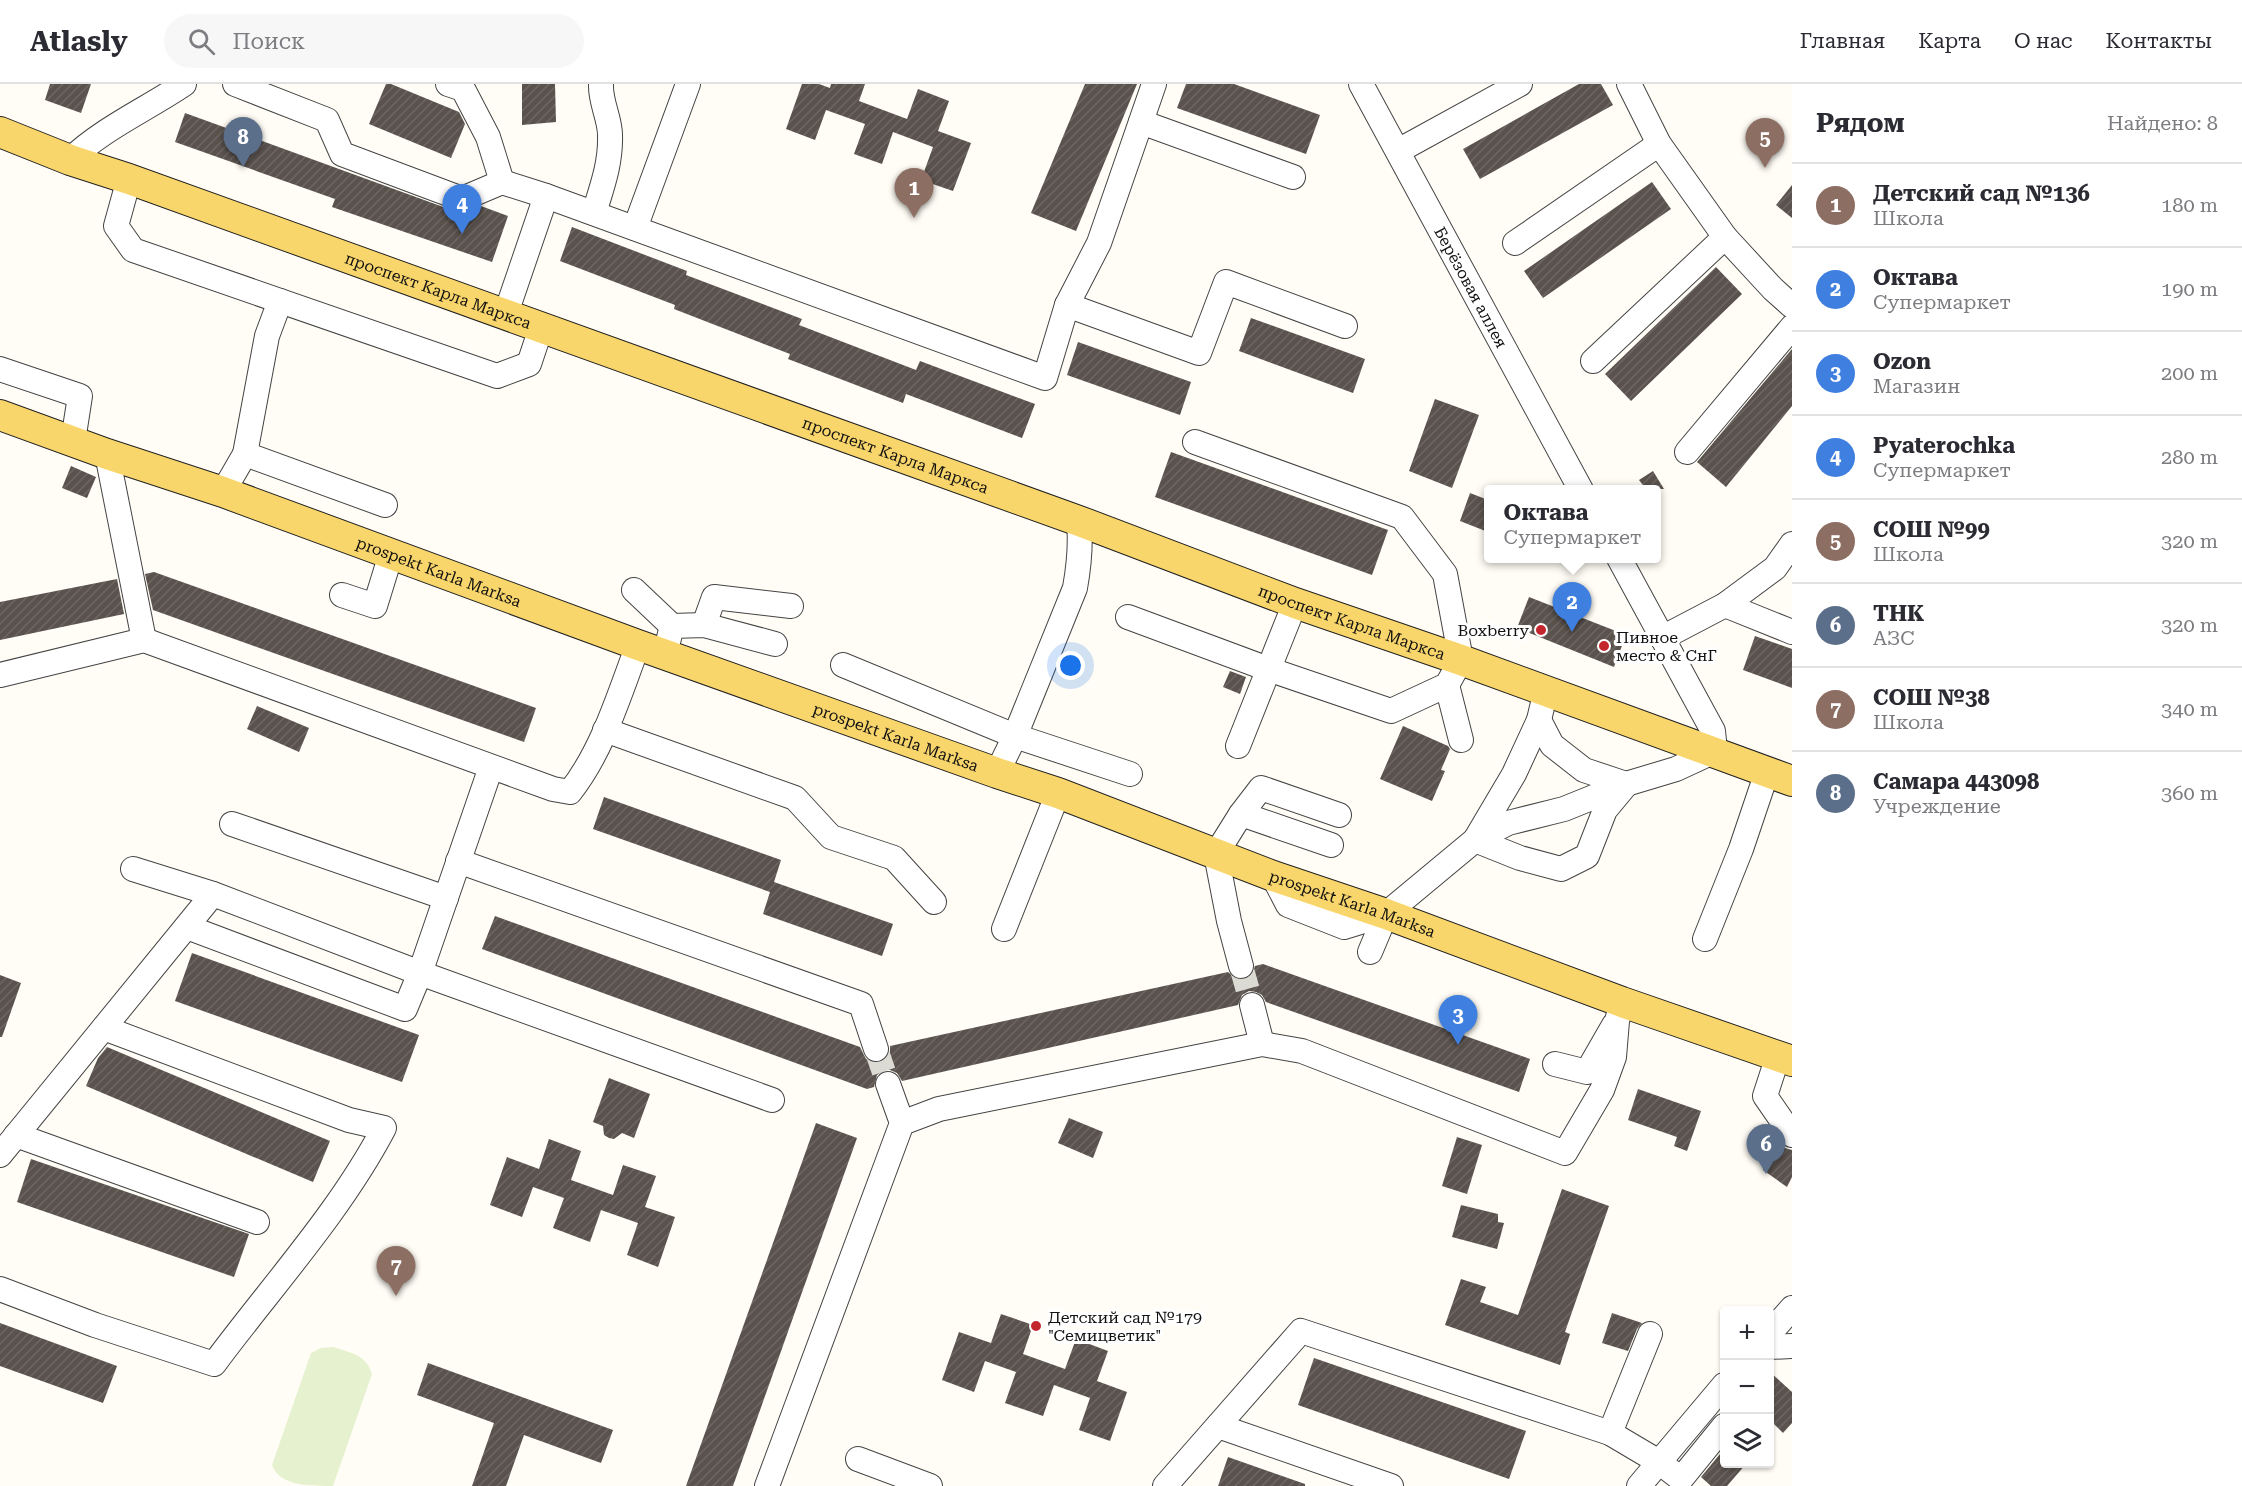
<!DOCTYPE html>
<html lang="ru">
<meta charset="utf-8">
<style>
body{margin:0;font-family:"Roboto Serif",serif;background:#f7f7f7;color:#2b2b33}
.controls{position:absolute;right:18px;bottom:18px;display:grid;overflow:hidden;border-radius:6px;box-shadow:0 2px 4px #0004}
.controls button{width:54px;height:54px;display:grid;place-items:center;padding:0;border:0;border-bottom:2px solid #e1e1e2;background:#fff;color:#2b2b33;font:30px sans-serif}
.you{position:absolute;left:1071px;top:582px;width:21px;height:21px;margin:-15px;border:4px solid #fff;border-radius:50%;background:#1a73e8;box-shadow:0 0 0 9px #1a73e833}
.badge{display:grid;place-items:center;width:39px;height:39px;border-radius:50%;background:#c4262e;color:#fff;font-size:20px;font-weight:700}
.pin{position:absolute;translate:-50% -50px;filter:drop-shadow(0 2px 3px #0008)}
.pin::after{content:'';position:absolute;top:32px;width:21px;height:18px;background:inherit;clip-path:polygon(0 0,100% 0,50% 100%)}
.popup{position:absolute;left:1484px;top:401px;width:177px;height:78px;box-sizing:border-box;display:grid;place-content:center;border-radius:6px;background:#fff;filter:drop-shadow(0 2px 4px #0005);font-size:20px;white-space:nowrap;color:#7c7c81}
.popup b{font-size:22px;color:#2b2b33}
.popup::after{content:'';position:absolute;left:50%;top:100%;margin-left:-12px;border:12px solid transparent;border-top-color:#fff}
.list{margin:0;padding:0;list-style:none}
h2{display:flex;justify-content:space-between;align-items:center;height:78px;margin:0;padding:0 24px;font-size:26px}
h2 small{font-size:20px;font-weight:400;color:#7c7c81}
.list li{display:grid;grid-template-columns:39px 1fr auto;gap:18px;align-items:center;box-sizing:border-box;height:84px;padding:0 24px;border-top:2px solid #e1e1e2}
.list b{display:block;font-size:22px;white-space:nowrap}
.list p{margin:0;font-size:20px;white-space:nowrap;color:#7c7c81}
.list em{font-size:20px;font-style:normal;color:#7c7c81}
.icon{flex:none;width:33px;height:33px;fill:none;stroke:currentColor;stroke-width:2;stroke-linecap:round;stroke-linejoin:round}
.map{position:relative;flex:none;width:1792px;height:1402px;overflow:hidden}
header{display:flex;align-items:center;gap:36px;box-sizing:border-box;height:84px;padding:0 30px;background:#fff;border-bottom:2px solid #e1e1e2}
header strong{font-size:28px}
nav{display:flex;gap:33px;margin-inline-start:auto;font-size:21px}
.search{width:420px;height:54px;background:#f7f7f7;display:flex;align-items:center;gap:15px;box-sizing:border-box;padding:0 21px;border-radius:33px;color:#7c7c81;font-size:22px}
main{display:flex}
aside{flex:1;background:#fff}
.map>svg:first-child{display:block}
.pitch{fill:#e6f2cf}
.building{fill:url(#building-hatch)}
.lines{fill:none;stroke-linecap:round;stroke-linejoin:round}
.minor-tunnel{stroke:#dbdad3;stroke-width:24;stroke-dasharray:24 12;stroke-linecap:butt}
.minor-casing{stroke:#444;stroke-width:26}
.major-casing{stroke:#222;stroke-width:32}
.minor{stroke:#fff;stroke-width:24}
.major{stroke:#f9d66b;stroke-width:30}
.poi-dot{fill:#c4262e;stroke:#fff;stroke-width:2}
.labels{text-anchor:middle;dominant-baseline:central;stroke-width:6;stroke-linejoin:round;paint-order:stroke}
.street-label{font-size:16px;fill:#111;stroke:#fff}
.poi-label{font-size:16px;fill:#111;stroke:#fff;text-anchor:start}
</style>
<header>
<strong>Atlasly</strong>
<div class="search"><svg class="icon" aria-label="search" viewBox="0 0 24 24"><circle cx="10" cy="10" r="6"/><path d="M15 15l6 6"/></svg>Поиск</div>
<nav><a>Главная</a><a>Карта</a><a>О нас</a><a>Контакты</a></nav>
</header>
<main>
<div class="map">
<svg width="1792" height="1402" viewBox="0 0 1792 1402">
<defs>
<pattern id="building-hatch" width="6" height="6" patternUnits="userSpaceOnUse" patternTransform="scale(1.5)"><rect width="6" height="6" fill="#5a524d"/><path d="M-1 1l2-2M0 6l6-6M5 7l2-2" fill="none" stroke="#6d6662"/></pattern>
</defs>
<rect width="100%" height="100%" fill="#fffdf5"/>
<path class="pitch" d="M 333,1263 C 351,1269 366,1270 372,1290 L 333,1402 C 308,1402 280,1402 272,1381 L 311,1269 L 321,1264 Z"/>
<g class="building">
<polygon points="50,0 91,0 81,29 45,16"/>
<polygon points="386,0 391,0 459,28 465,40 451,74 369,40"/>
<polygon points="522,0 555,0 556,38 522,41"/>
<polygon points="802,0 819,0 830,4 831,0 865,0 859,17 907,35 918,5 949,17 938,47 971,59 953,107 921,96 933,63 893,48 882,80 854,70 865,40 826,26 815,56 786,45"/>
<polygon points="1085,0 1137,0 1076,147 1031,129"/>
<polygon points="1186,0 1234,0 1320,31 1306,70 1177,24"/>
<polygon points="1579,0 1601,0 1613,21 1480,95 1463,65"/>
<polygon points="185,29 457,128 468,128 481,122 508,132 492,178 332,123 335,115 175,58"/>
<polygon points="1652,98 1671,125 1543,214 1524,187"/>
<polygon points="1792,101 1792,134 1776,121"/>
<polygon points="572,143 687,187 686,191 802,235 799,241 916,286 920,277 1035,320 1022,354 906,310 903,319 788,275 790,270 674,225 675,221 560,177"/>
<polygon points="1716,183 1742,210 1631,317 1605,290"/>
<polygon points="1251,234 1365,275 1353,309 1239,267"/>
<polygon points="1078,258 1191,298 1180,331 1067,291"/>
<polygon points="1792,265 1792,322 1726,403 1697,378"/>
<polygon points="1435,315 1479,331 1452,404 1409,387"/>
<polygon points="1171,368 1388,446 1372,491 1155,413"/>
<polygon points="71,382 96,393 87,414 62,404"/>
<polygon points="1653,387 1664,405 1646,405 1639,396"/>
<polygon points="1470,409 1488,416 1488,448 1460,437"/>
<polygon points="154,488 536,624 524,658 153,526 145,490"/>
<polygon points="117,495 124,530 0,556 0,518"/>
<polygon points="1529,513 1626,551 1614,583 1517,544"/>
<polygon points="1755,552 1792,565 1792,604 1743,586"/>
<polygon points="1230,587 1246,593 1240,610 1223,603"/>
<polygon points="257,622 309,644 299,668 247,645"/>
<polygon points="1403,642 1448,662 1450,665 1441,686 1445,687 1432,717 1380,695"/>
<polygon points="604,713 781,776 774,798 893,840 882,872 763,830 770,808 593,745"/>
<polygon points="495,832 860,963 866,975 874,979 880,979 886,975 890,968 890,962 1228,888 1237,896 1244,896 1251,892 1255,882 1263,880 1530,975 1519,1008 1266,918 1262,911 1256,908 1249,907 1242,911 1238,921 902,997 897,989 890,986 884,986 877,991 874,1003 867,1005 482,865"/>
<polygon points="192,869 419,951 402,998 175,917"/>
<polygon points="0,891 21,899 2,953 0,953"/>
<polygon points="107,963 330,1057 313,1098 86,1002 98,974"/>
<polygon points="609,994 650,1010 634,1054 622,1049 614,1055 609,1054 604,1051 603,1042 593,1038"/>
<polygon points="1638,1005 1701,1027 1687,1067 1674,1062 1677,1053 1628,1036"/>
<polygon points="1069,1034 1103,1048 1093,1074 1058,1059"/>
<polygon points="816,1039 857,1054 733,1402 686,1402"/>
<polygon points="1771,1052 1785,1064 1792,1066 1792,1093 1787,1103 1763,1086"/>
<polygon points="1457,1053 1482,1061 1467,1110 1442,1102"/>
<polygon points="549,1055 581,1067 571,1096 613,1111 623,1081 656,1092 645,1123 675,1133 658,1183 627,1171 638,1139 601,1126 590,1158 553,1144 564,1114 533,1103 522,1133 490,1121 507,1073 539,1085"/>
<polygon points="31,1075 249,1150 234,1193 17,1118"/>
<polygon points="1562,1105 1609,1122 1565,1248 1570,1250 1560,1281 1445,1241 1461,1195 1486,1203 1480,1218 1518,1231"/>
<polygon points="1461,1121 1498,1130 1498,1138 1504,1139 1497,1165 1452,1153"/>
<polygon points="1612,1229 1642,1239 1637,1245 1628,1267 1602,1259"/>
<polygon points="1001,1230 1033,1241 1023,1270 1065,1285 1076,1255 1108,1267 1097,1297 1127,1308 1110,1357 1079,1346 1090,1314 1054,1301 1043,1332 1005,1319 1016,1288 985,1277 974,1308 942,1296 959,1248 991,1259"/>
<polygon points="0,1239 117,1282 103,1319 0,1282"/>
<polygon points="1314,1274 1526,1347 1509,1395 1298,1321"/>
<polygon points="428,1279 613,1346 601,1379 524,1351 506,1402 472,1402 494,1339 417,1311"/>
<polygon points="1770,1288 1792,1308 1792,1339 1783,1349 1770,1336"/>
<polygon points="1725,1364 1725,1380 1746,1380 1727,1402 1711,1402 1701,1393"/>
<polygon points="1228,1373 1305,1400 1305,1402 1218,1402"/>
</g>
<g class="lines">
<g class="minor-tunnel">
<polyline points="1241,882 1252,921"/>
<polyline points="876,965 888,1000"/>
</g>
<defs>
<g id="minor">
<polyline points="235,0 327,36 342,70 462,115 502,98 546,112 1045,294 1067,221 1199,269 1226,198 1345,242"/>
<polyline points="448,0 463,5 488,53 502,98"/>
<path id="s1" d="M 1361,0 L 1581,406"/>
<polyline points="1629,0 1659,60 1725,153 1773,205 1792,222"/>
<polyline points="1141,38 1293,93"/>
<polyline points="1398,67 1520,0"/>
<path d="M 70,76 C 102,45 147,25 184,0"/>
<polyline points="129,95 116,142 133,166 497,292 529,280 541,244"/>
<path d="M 594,129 C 602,103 611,79 610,51 C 610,34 600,18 601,0"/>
<polyline points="635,144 688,0"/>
<polyline points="1515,159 1659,60"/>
<polyline points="1067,221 1099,159 1154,0"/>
<polyline points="505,232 546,112"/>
<polyline points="1593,277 1725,153"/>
<polyline points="0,285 80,312 73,357"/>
<polyline points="1687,368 1792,243"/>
<polyline points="107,370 144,556"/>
<polyline points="245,370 267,252 280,217"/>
<polyline points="223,408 245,370 385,421"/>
<polyline points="634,506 672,542"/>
<polyline points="342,511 375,522 391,470"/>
<polyline points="1725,521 1792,548"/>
<polyline points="1128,533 1268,585 1391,627 1447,601 1461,576 1445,490 1402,433 1195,358"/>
<polyline points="704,541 714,513 791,522"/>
<polyline points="1662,554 1725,521 1775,484 1792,460"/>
<polyline points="665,570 672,542 704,541 775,560"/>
<polyline points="843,581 1015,652 1130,690"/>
<path d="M 0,591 L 144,556 L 553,705 L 570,708 C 603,666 619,611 638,561"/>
<polyline points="1447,601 1461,656"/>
<polyline points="1546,606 1539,636 1514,690 1475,756 1520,774 1561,785 1587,772 1605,726 1625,702"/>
<polyline points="1539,636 1552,661 1584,686 1626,700"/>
<polyline points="605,646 795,714 831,753 894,774 934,818"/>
<polyline points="1238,662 1295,519"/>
<path d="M 997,689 L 1015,652 L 1075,504 C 1079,482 1081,460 1079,437"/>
<polyline points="1241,730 1261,704 1339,731"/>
<polyline points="232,740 446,814"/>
<polyline points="458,777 861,920 876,965"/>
<polyline points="133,785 213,810 420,889 772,1016"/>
<polyline points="1273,792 1288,821 1344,843 1386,830 1475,756 1508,739 1564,725 1626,700 1676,685 1715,667 1713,647 1619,474"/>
<polyline points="187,843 405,925 420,889 491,683"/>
<polyline points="1004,845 1058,709"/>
<polyline points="1705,855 1741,765 1767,688"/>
<polyline points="1370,868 1386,830"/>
<polyline points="1241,882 1229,837 1216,770 1241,730 1331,761"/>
<polyline points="1252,921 1262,960"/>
<polyline points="1778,972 1765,1012 1792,1051"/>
<polyline points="1555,980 1587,988 1614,941"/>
<polyline points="888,1000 902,1039"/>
<polyline points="16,1051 257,1138"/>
<polyline points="0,1071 213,810"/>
<path d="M 0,1205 L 95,1241 L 214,1280 C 271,1203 340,1128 384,1044 L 349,1036 L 104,944"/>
<polyline points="1770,1249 1792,1224"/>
<polyline points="1770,1263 1792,1262"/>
<polyline points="1218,1342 1391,1402"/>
<polyline points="1610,1349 1650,1250"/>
<polyline points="858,1375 930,1402"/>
<polyline points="767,1402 902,1039 939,1025 1262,960 1302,967 1565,1069 1602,1006 1614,973 1617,937 1622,918"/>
<polyline points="1165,1402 1301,1247 1610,1349 1659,1378 1681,1395 1724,1342"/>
<polyline points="1639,1402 1724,1301"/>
</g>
<g id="major">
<path id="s2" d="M 0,48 L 70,76 L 129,95 L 1079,437 L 1295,519 L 1461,576 L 1792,697"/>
<path id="s3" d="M 0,331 L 107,370 L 223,408 L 638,561 L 997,689 L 1058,709 L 1273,792 L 1386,830 L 1622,918 L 1792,977"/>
</g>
</defs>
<use href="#minor" class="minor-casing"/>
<use href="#major" class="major-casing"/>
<use href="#minor" class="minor"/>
<use href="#major" class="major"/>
</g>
<g class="poi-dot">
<circle cx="1541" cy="546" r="6"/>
<circle cx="1604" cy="562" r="6"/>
<circle cx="1036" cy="1242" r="6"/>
</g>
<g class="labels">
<g class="street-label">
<text stroke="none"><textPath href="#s1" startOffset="231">Берёзовая аллея</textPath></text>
<text stroke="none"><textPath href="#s2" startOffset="466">проспект Карла Маркса</textPath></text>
<text stroke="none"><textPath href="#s2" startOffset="952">проспект Карла Маркса</textPath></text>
<text stroke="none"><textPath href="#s3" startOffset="466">prospekt Karla Marksa</textPath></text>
<text stroke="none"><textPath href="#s2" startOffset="1438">проспект Карла Маркса</textPath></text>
<text stroke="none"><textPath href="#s3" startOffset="952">prospekt Karla Marksa</textPath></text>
<text stroke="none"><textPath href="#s3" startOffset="1438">prospekt Karla Marksa</textPath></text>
</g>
<g class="poi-label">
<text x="1529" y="546" text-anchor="end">Boxberry</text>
<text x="1616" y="553">Пивное<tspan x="1616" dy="18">место &amp; СнГ</tspan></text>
<text x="1048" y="1233">Детский сад №179<tspan x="1048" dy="18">"Семицветик"</tspan></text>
</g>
</g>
</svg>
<div class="controls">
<button>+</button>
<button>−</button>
<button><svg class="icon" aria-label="layers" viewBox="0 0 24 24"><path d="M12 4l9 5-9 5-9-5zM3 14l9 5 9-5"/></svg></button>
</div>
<div class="you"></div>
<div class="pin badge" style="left:914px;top:134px;background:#8d6e63">1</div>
<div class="pin badge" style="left:1572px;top:548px;background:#3f7fe0">2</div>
<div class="popup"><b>Октава</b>Супермаркет</div>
<div class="pin badge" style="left:1458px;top:961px;background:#3f7fe0">3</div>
<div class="pin badge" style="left:462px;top:150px;background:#3f7fe0">4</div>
<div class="pin badge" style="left:1765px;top:84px;background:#8d6e63">5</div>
<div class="pin badge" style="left:1766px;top:1090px;background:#5c6f8a">6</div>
<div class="pin badge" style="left:396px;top:1212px;background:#8d6e63">7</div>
<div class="pin badge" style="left:243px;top:83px;background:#5c6f8a">8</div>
</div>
<aside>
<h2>Рядом<small>Найдено: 8</small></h2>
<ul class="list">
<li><span class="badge" style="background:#8d6e63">1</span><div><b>Детский сад №136</b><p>Школа</p></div><em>180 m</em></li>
<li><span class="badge" style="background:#3f7fe0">2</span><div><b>Октава</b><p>Супермаркет</p></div><em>190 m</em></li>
<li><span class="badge" style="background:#3f7fe0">3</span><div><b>Ozon</b><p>Магазин</p></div><em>200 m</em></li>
<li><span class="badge" style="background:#3f7fe0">4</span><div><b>Pyaterochka</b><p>Супермаркет</p></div><em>280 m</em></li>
<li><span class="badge" style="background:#8d6e63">5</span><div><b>СОШ №99</b><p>Школа</p></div><em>320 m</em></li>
<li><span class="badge" style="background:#5c6f8a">6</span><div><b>ТНК</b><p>АЗС</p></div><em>320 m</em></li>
<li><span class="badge" style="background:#8d6e63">7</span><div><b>СОШ №38</b><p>Школа</p></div><em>340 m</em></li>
<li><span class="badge" style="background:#5c6f8a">8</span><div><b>Самара 443098</b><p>Учреждение</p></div><em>360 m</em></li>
</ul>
</aside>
</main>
